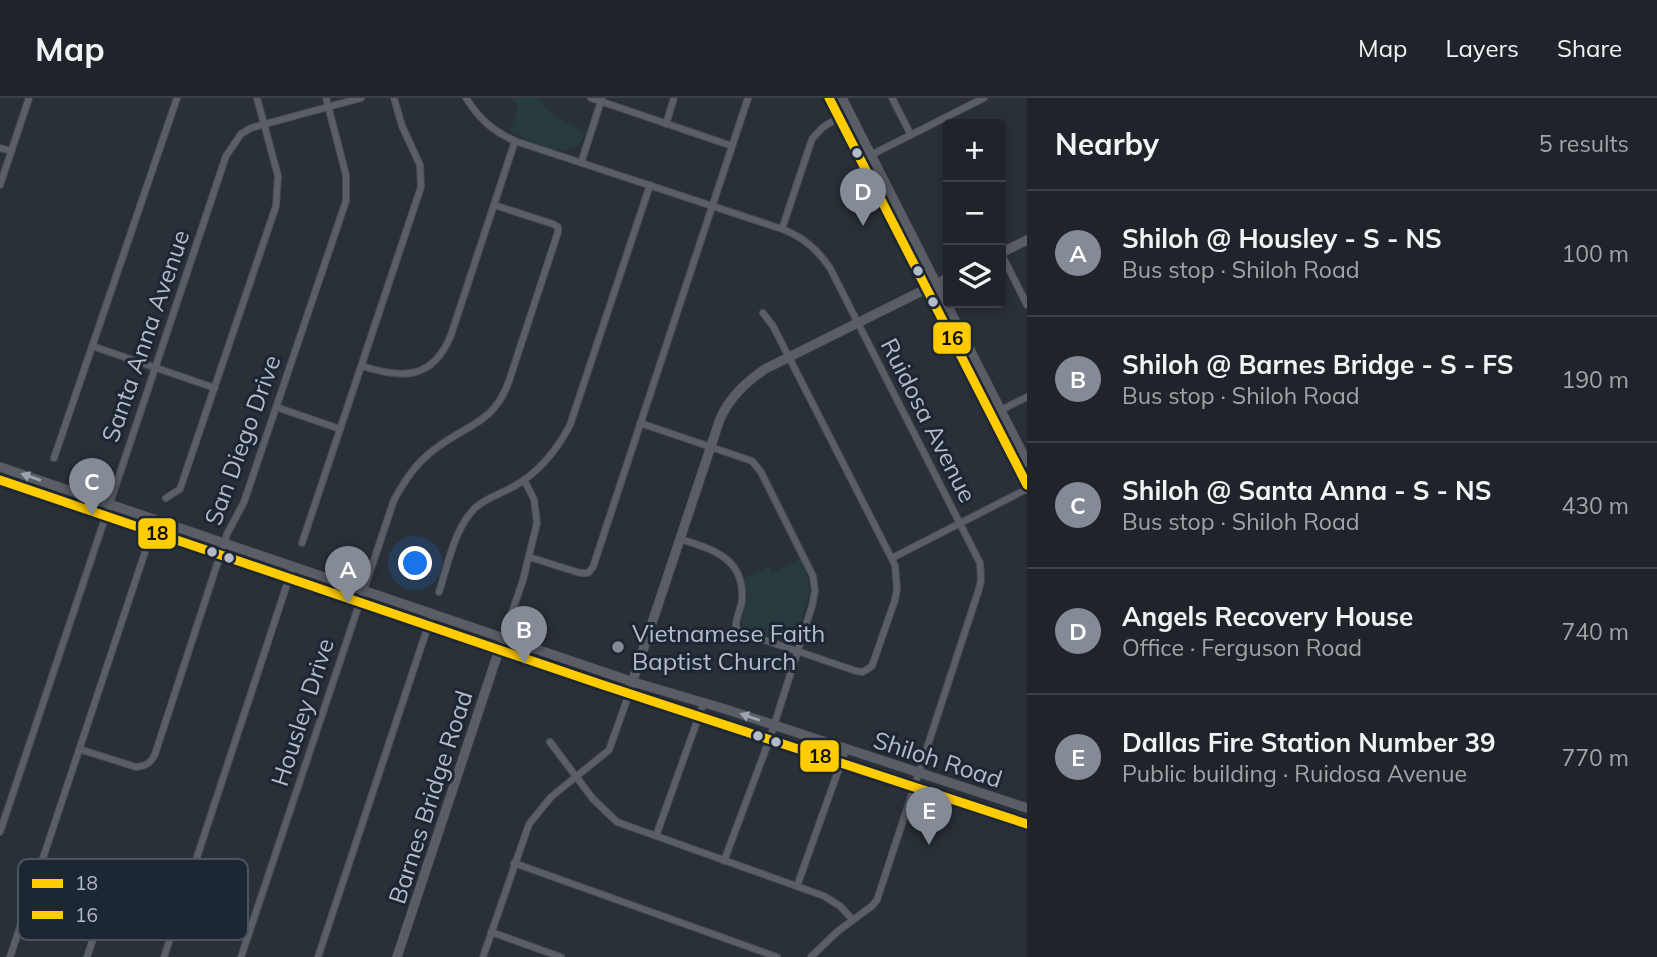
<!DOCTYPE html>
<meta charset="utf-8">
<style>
body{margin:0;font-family:Mulish,sans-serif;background:#2d3036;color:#f1f3f6}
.controls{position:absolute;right:21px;top:21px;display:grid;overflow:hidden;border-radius:7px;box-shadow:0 4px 10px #0003}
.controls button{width:63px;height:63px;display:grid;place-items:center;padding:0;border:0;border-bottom:2px solid #3d4147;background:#20242a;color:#f1f3f6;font:35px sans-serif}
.you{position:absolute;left:416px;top:466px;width:24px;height:24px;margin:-18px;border:5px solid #fff;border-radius:50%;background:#1a73e8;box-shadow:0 0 0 10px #1a73e833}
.badge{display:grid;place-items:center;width:46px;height:46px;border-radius:50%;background:#848b96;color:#fff;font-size:23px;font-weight:700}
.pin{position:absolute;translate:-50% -58px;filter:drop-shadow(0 2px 4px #0008)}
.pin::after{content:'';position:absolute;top:37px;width:24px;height:21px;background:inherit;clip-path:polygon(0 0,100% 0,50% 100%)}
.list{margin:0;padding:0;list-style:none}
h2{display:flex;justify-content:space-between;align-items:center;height:91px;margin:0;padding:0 28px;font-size:30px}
h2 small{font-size:23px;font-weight:400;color:#a2a4a8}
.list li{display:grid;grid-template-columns:46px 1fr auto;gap:21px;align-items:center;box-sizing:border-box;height:126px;padding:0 28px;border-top:2px solid #3d4147}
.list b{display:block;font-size:26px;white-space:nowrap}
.list p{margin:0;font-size:23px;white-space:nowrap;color:#a2a4a8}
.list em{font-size:23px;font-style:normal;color:#a2a4a8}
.icon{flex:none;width:38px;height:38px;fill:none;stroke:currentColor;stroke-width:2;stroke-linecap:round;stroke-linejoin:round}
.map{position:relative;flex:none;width:1027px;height:859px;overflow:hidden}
header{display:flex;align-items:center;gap:42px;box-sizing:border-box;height:98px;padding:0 35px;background:#20242a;border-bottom:2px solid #3d4147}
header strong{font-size:33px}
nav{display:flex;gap:38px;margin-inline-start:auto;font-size:24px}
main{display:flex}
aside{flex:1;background:#20242a}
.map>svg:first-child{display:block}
.green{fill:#273a3e}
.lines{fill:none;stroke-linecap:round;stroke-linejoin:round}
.street-casing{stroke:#484c53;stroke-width:8}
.secondary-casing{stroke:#484c53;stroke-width:10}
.street{stroke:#5a5e66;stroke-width:6}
.secondary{stroke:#595d64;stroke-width:9}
.bus-1-casing{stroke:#1d2633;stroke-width:14}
.bus-2-casing{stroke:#1d2633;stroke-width:14}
.bus-1{stroke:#fc0;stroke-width:9}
.bus-2{stroke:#fc0;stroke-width:9}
.oneway{fill:#9da4b0}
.bus-dot{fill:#b4bcc9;stroke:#1d2633;stroke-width:2.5}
.poi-dot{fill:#848b96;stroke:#1d2633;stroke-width:2.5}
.labels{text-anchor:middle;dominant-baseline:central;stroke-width:6;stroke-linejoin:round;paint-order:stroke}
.street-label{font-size:24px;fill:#b4bcc9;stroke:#1d2633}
.poi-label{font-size:24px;fill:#b4bcc9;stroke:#1d2633;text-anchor:start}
.key{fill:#1d2633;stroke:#4a5360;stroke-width:2}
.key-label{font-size:19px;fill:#b4bcc9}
.line-badge{stroke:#1d2633;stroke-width:2.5}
.pale-badge-label{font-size:19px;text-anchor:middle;font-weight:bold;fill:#111}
</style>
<header>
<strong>Map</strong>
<nav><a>Map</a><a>Layers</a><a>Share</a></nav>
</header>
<main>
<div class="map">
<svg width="1027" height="859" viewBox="0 0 1027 859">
<rect width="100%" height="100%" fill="#2a3038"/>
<g class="green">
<path d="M 511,0 L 538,0 L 553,18 L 585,33 C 576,71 534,43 510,34 L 518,9 Z"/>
<polygon points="803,460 810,493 795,543 793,545 743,530 742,521 747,497 744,481 769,469 772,475"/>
</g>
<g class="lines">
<defs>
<g id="street">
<path d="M 466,0 C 479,21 493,33 515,43 L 782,131 C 803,139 817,151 830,170 L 980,465 L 981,482 L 979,491 L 877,802 L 872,808 L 838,833 L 811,859"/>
<polyline points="591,0 732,48"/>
<polyline points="892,0 911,37"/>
<polyline points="666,26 674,0"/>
<polyline points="0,50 11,53"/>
<polyline points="869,58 984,0"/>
<polyline points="581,65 602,0"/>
<polyline points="0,87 29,0"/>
<polyline points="782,131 812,41 822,30 839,19"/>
<polyline points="1001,155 1027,207"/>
<polyline points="92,248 215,290"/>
<path d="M 362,268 C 402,281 433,282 451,237 L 515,43"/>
<polyline points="276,309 340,331"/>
<polyline points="999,313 1027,299"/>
<polyline points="640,325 752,363 761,374 813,478 815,493 812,508 770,640 724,763"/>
<polyline points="54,360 177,0"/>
<polyline points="166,400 180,391 276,108 278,78 257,0"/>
<path d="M 680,441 C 712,451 745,460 742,502 C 741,512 735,520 736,530 L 741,534 L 856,573 L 863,574 L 872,568 L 895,502 L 897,491 L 895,467 L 773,228 L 763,215"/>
<polyline points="302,445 421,89 420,67 402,28 394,0"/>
<polyline points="529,459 580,475 588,475 593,469 748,0"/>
<polyline points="892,460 1027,391"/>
<path d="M 439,494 C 448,467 454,431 475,410 C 486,400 500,396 513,389 C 538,375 557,352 570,327 L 650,87"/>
<polyline points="499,552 523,482 537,425 534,401 524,382"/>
<polyline points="550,644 593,701 617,724 824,798 840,808 853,822"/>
<path d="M 79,651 L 136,669 C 146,668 151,665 155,656 L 227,436 L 244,404 L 346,103 L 346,77 L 326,0"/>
<polyline points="0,734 226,58 241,36 251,30 361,0"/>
<polyline points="656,738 704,604"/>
<polyline points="514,765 777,859"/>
<path d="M 40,770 C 61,777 101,780 105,805 L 87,859"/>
<polyline points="797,788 846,651"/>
<polyline points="491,834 561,859"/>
<polyline points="10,859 152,433"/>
<polyline points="164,859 293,468"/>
<path d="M 241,859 L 394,402 C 405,382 416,365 435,351 C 467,326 494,326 509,283 L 558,134 L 558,129 L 553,126 L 494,107"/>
<polyline points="318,859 432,516"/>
<polyline points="483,859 529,726 551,699 609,652 629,596"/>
</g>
<g id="secondary">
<polyline points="829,0 1027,387"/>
<polyline points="842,0 1027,364"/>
<polyline points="1001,155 1027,142"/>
<polyline points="0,369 633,584 725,611 1027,710"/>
<polyline points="0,382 600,586 1027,726"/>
<path d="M 631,588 L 720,321 C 730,299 745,285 765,271 L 948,180"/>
<polyline points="397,859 499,552"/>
</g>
</defs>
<use href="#street" class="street-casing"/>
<use href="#secondary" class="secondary-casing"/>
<use href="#street" class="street"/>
<use href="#secondary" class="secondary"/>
<defs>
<polyline id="bus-1" points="0,382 600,586 1027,726"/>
<polyline id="bus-2" points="829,0 1027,387"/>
</defs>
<use href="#bus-1" class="bus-1-casing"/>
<use href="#bus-2" class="bus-2-casing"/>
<use href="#bus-1" class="bus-1"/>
<use href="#bus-2" class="bus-2"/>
</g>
<defs><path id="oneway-solid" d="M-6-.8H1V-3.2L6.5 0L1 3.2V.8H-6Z" transform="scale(1.75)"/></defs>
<g class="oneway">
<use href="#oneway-solid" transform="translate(31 379) rotate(-161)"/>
<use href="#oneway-solid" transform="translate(750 619) rotate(-161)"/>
</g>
<g class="bus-dot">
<circle cx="857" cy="55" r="6"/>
<circle cx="918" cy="173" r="6"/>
<circle cx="933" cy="204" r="6"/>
<circle cx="212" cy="454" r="6"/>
<circle cx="229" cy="460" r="6"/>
<circle cx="758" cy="638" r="6"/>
<circle cx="776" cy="644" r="6"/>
</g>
<circle class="poi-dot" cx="618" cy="549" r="7"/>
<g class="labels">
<g class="street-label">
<text transform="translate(145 238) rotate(-71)">Santa Anna Avenue</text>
<text transform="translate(929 322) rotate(63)">Ruidosa Avenue</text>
<text transform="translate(242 342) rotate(-70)">San Diego Drive</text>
<text transform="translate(302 614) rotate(-72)">Housley Drive</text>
<text transform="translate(938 661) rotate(18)">Shiloh Road</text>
<text transform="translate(430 699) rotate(-72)">Barnes Bridge Road</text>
</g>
<g class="poi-label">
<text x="632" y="535">Vietnamese Faith<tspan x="632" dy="28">Baptist Church</tspan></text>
</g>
</g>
<rect x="18" y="761" width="230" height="81" rx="10" class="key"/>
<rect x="32" y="781" width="31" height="9" fill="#fc0"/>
<rect x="32" y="813" width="31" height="8" fill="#fc0"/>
<g class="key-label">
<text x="75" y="792">18</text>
<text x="75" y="824">16</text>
</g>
<g class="line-badge">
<rect x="932" y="223" width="40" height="34" rx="7" fill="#fc0"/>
<rect x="137" y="419" width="40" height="33" rx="7" fill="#fc0"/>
<rect x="799" y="641" width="41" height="34" rx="7" fill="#fc0"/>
</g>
<g class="pale-badge-label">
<text x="952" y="247">16</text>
<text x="157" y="442">18</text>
<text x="820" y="665">18</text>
</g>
</svg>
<div class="controls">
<button>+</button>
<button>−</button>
<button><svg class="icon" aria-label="layers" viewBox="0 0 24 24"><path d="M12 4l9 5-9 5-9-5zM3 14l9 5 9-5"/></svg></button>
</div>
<div class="you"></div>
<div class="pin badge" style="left:348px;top:506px">A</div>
<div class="pin badge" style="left:524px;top:566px">B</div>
<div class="pin badge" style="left:92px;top:418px">C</div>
<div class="pin badge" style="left:863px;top:128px">D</div>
<div class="pin badge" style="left:929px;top:747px">E</div>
</div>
<aside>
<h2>Nearby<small>5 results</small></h2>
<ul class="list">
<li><span class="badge">A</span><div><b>Shiloh @ Housley - S - NS</b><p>Bus stop · Shiloh Road</p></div><em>100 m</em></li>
<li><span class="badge">B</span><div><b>Shiloh @ Barnes Bridge - S - FS</b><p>Bus stop · Shiloh Road</p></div><em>190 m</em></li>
<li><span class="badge">C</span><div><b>Shiloh @ Santa Anna - S - NS</b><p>Bus stop · Shiloh Road</p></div><em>430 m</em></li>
<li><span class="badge">D</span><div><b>Angels Recovery House</b><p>Office · Ferguson Road</p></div><em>740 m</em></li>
<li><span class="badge">E</span><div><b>Dallas Fire Station Number 39</b><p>Public building · Ruidosa Avenue</p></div><em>770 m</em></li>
</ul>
</aside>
</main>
